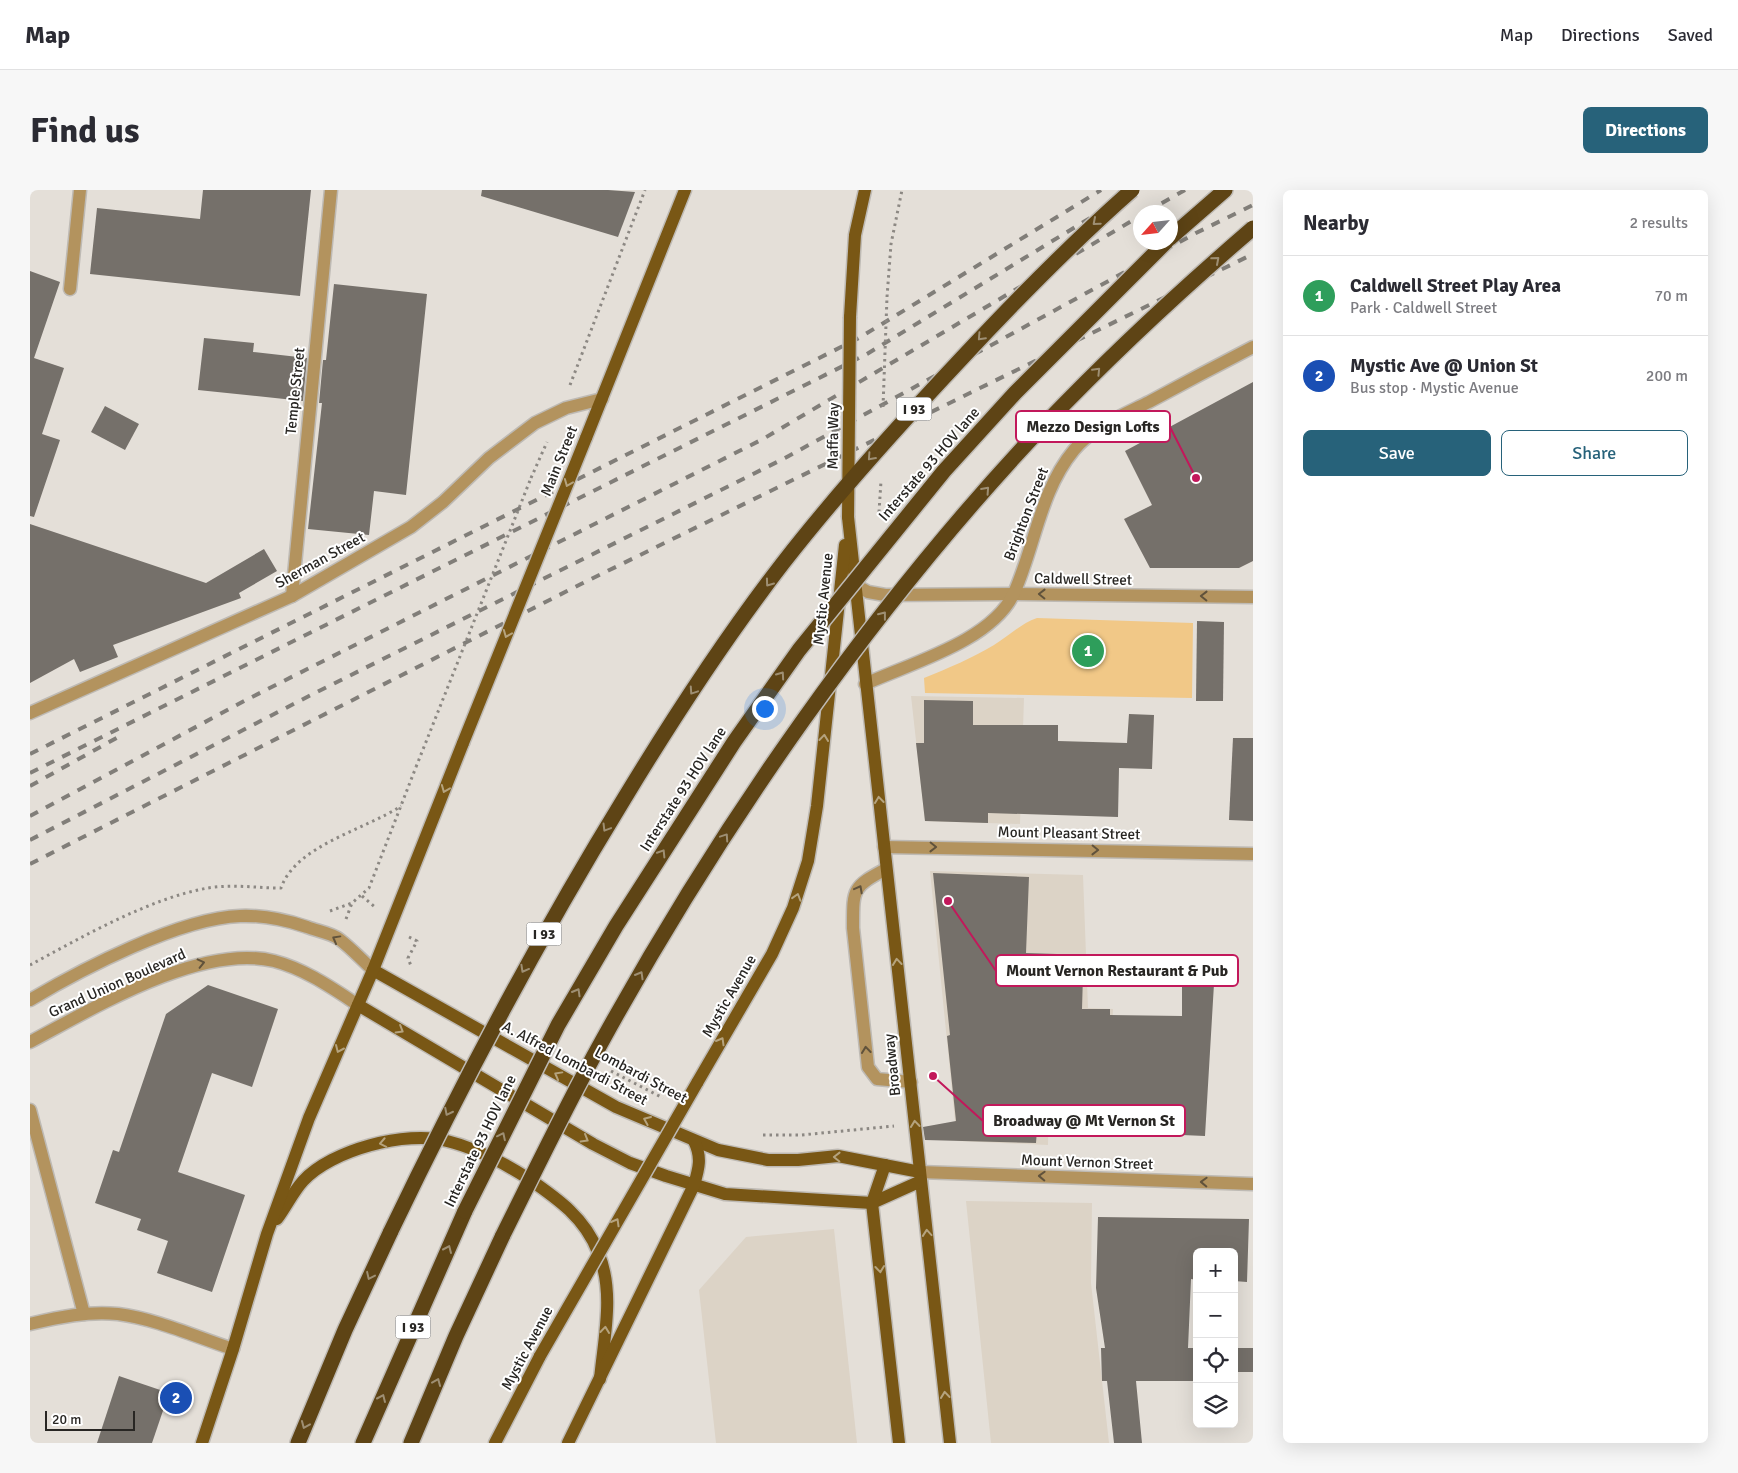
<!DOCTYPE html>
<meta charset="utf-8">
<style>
body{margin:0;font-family:Signika,sans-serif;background:#f7f7f7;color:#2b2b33}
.controls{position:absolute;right:15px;bottom:15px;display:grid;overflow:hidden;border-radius:8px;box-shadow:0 5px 20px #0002}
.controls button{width:45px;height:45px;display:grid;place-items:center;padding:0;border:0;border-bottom:1px solid #e1e1e2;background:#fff;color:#2b2b33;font:25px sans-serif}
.compass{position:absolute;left:1103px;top:15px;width:45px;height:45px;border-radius:50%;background:#fff;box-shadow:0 5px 20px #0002;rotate:243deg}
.scale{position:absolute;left:15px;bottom:12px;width:90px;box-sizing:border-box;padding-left:5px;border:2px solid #282623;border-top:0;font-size:14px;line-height:18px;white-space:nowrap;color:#282623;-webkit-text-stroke:4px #fff;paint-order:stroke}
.you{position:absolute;left:734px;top:518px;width:18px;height:18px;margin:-12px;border:4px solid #fff;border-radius:50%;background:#1a73e8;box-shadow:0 0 0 8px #1a73e833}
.badge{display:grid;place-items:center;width:32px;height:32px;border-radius:50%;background:#27627a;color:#fff;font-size:16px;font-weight:700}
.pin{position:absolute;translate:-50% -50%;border:2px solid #fff;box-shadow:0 1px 5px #0006}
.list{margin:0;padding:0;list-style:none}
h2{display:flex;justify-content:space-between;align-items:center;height:65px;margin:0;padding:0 20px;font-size:21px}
h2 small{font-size:16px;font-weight:400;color:#7c7c81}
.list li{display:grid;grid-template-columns:32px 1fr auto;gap:15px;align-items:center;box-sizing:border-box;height:80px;padding:0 20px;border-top:1px solid #e1e1e2}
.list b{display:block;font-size:19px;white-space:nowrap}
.list p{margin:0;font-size:16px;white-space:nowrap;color:#7c7c81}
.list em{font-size:16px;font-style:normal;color:#7c7c81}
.actions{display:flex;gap:10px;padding:15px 20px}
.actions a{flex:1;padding:11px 0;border:1px solid #27627a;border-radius:8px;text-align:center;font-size:18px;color:#27627a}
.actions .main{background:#27627a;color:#fff}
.icon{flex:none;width:28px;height:28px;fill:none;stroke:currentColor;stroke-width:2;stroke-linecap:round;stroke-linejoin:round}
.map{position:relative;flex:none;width:1223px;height:1253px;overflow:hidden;border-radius:8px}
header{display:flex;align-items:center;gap:30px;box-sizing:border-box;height:70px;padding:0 25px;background:#fff;border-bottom:1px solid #e1e1e2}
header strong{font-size:24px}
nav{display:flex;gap:28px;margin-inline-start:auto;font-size:18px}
.intro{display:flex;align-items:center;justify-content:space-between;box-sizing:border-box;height:120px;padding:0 30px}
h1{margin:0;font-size:35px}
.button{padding:12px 22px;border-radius:8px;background:#27627a;color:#fff;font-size:18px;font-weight:700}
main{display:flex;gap:30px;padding:0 30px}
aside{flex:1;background:#fff;border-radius:8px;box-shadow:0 5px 20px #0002}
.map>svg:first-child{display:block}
.built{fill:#dcd3c6}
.green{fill:#f1c887}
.building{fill:#75706a}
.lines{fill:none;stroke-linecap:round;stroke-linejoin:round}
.minor-casing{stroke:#bebab4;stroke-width:15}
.major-casing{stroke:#bebab4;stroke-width:15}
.highway-casing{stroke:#bebab4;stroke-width:18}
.path{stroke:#8c8883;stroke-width:3;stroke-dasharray:2.5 4;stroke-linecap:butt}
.minor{stroke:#b3935e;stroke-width:12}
.major{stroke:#795715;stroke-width:12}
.highway{stroke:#5e4415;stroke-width:15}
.rail{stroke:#817e79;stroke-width:4;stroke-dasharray:9 9;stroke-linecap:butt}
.major-bridge-casing{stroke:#bebab4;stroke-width:15;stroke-linecap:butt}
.highway-bridge-casing{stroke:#bebab4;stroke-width:18;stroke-linecap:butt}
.path-bridge{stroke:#8c8883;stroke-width:3;stroke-dasharray:2.5 4;stroke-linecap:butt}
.major-bridge{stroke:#795715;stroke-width:12}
.highway-bridge{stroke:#5e4415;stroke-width:15}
.oneway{stroke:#9e8f73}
.oneway2{stroke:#b5a37e}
.oneway3{stroke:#60523b}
.labels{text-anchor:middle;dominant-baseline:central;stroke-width:4;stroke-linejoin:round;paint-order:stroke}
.shield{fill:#fff;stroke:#686765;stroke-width:1}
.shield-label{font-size:14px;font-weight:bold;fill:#282623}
.street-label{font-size:15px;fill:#282623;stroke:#fff}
.leader{fill:none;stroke:#c2185b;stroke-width:2}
.callout-dot{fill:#c2185b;stroke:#fff;stroke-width:2}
.callout{fill:#fff;stroke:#c2185b;stroke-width:2}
.callout-label{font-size:16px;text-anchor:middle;font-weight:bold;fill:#282623}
</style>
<header>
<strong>Map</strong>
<nav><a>Map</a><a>Directions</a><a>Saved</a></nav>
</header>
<div class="intro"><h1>Find us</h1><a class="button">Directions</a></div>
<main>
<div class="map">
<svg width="1223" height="1253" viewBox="0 0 1223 1253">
<rect width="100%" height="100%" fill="#e4dfd8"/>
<g class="built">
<polygon points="881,506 994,508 990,634 895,631"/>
<polygon points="900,681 1053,685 1058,818 1083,819 1081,869 1019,891 1018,955 927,951"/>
<polygon points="936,1011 1062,1013 1061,1093 1079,1253 961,1253"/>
<polygon points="804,1039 827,1253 686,1253 669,1100 716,1047"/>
</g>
<path class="green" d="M 1007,428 L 1163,433 L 1162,508 L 895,503 L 894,488 C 919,478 942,468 964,455 C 979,446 990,434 1007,428 Z"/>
<g class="building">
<polygon points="173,0 281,0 270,106 60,84 67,18 170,29"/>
<polygon points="452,0 578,0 605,2 588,47 451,6"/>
<polygon points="0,81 30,92 4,168 1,167 34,178 12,244 30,250 4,327 0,326"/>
<polygon points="304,94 397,104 376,305 344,301 339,345 278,339 292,213 289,213 293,170 296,170"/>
<polygon points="174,148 224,153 223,162 277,168 273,211 168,200"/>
<polygon points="1223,192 1223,371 1209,378 1120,378 1094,329 1122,315 1095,261"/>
<polygon points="75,216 109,234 95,260 61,242"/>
<polygon points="0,334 176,393 234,359 247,381 209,403 211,408 83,455 88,467 50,482 44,469 0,493"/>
<polygon points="1167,431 1194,432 1193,511 1166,511"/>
<polygon points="894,510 943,511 943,535 1028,535 1028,551 1097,553 1099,524 1124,525 1122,579 1089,578 1088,627 958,623 958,633 895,631 886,553 894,553"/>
<polygon points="1203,548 1223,548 1223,631 1199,630"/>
<polygon points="903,683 999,687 996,763 1027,764 1027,783 1053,785 1052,819 1080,819 1080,825 1152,826 1152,777 1185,777 1175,946 1062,941 1061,945 1007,940 1006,953 895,950 893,937 926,931 917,846 920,845"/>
<polygon points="178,795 248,819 222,897 182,883 148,982 215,1005 182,1102 127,1083 138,1051 107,1040 111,1029 65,1013 83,960 89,962 136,824"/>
<polygon points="1068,1027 1219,1029 1217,1092 1204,1091 1204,1062 1167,1062 1167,1090 1161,1089 1158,1158 1167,1158 1167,1191 1106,1191 1112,1253 1084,1253 1077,1191 1072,1191 1071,1158 1075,1158 1066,1098"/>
<rect x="1204" y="1158" width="19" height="24"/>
<polygon points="89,1186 139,1203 122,1253 67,1253"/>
</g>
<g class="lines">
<defs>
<g id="minor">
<polyline points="40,99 50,0"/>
<polyline points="824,394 838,402 855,405 984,404 1223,407"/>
<polyline points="262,406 301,0"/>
<path d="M 835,494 C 881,473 962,451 984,403 C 1005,356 1010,301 1044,260 C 1063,237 1093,225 1119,212 C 1154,193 1188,175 1223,157"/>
<polyline points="0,523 262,406 381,337 413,312 459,268 505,233 536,218 572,209"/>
<polyline points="854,657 1223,664"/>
<path d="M 856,679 C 822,697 823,699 823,738 L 838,877 L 847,889 L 881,892"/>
<path d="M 0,810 C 52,779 150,728 210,726 C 233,725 256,730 277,737 C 287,741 301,743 309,749 C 321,758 332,770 343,780"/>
<path d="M 0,852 C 64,818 171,753 244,771 C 275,779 302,798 328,815"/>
<polyline points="0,920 54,1124"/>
<polyline points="890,982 1223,994"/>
<path d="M 0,1134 C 29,1127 58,1121 88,1124 C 127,1129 166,1147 203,1159"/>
</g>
<g id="major">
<polyline points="820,127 825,45 835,0"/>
<polyline points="556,248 655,0"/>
<polyline points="818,327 920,1253"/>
<polyline points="343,780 586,917 688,960 738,970 768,970 808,966 890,982"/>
<polyline points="328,815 563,954 600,973 636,986 695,1004 842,1013 891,991"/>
<polyline points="667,893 742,764 763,718 778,671 787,616 815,355"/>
<polyline points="855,975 842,1013 869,1253"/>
<path d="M 247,1029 C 256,1017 263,1002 273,991 C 301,960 376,940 417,951 C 446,958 474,973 499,989 C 528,1009 555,1028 568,1062 C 585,1102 574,1147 570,1189"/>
<polyline points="172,1253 203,1159 237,1044 279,928 343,780 433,553"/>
<polyline points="465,1253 510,1166"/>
<path d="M 538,1253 L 664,995 C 669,978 672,967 664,951"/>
</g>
<g id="highway">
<polyline points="1140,48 1195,0"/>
<polyline points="268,1253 315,1140 361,1041"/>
<polyline points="333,1253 435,1021"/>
<polyline points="381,1253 426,1146 473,1045"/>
</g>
</defs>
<use href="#minor" class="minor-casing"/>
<use href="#major" class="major-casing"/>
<use href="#highway" class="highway-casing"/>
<g class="path">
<polyline points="857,107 861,54 872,0"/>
<polyline points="540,195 615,0"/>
<polyline points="501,288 517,252"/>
<polyline points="332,706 346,718"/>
<polyline points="300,721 322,713 339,698 386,577"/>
<polyline points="316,729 322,713"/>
<polyline points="379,747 387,751 378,768 381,776"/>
<path d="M 0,775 C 52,747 120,708 178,698 C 203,694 226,698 251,698 C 266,655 335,640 371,616"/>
<polyline points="581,881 633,908"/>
<polyline points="733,945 772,945 864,936"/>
</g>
<use href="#minor" class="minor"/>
<use href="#major" class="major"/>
<use href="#highway" class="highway"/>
<g class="rail">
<polyline points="1116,22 1155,0"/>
<polyline points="0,564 829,148 1071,0"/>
<polyline points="0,583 837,164 1106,0"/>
<polyline points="0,596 90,546"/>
<polyline points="0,626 218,509 733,249 1110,26"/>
<polyline points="0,650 279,506 755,268 1166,43 1223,15"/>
<polyline points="0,674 551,394 1223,64"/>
</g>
<defs>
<g id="major-bridge">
<polyline points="818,327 820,127"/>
<polyline points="433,553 556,248"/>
<polyline points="510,1166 667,893"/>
</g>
<g id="highway-bridge">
<polyline points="435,1021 528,835 586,736 704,552 769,460 914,281 985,203 1136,52"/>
<path d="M 361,1041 C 432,893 508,749 594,609 C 643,528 695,448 753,373 C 809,301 870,234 932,168 C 987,109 1042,53 1102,0"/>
<path d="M 473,1045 C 505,981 536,916 571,853 C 692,633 843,416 1015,234 C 1081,165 1151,100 1223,38"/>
</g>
</defs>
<use href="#major-bridge" class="major-bridge-casing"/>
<use href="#highway-bridge" class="highway-bridge-casing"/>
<g class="path-bridge">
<polyline points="853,217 857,107"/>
<polyline points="849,322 851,291"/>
<polyline points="386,577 501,288"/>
</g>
<use href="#major-bridge" class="major-bridge"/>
<use href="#highway-bridge" class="highway-bridge"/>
</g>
<defs><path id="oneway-chevron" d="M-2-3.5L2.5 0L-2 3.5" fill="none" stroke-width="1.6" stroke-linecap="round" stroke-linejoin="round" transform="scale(1.25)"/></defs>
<g class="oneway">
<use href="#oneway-chevron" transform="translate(1066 32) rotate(139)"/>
<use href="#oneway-chevron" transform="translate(1186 70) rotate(-41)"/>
<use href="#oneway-chevron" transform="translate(951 147) rotate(133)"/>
<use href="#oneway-chevron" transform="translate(1067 181) rotate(-46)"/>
<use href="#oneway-chevron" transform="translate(841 267) rotate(132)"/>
<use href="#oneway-chevron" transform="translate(956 300) rotate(-48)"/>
<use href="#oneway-chevron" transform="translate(739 393) rotate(126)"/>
<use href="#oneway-chevron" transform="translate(853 425) rotate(-52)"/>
<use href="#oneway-chevron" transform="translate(751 485) rotate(-55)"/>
<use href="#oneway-chevron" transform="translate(663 501) rotate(124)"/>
<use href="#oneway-chevron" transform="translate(576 638) rotate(121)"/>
<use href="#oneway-chevron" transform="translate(695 647) rotate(-56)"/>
<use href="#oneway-chevron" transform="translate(632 663) rotate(-58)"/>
<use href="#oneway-chevron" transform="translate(494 779) rotate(119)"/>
<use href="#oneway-chevron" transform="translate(610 785) rotate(-60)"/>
<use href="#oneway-chevron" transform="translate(547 802) rotate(-60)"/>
<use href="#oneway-chevron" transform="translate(418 922) rotate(117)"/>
<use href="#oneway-chevron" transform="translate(472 946) rotate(-64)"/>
<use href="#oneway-chevron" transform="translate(418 1059) rotate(-66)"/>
<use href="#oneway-chevron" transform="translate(340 1086) rotate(115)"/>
<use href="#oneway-chevron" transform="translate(407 1192) rotate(-67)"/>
<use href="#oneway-chevron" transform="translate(352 1208) rotate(-66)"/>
<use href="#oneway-chevron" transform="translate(275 1235) rotate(113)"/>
</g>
<g class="oneway2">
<use href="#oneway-chevron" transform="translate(538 293) rotate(112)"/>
<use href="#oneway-chevron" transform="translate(477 444) rotate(112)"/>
<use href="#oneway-chevron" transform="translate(794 548) rotate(-84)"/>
<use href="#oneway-chevron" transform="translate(415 599) rotate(112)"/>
<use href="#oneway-chevron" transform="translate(849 610) rotate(-97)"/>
<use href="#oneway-chevron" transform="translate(767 707) rotate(-73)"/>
<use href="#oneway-chevron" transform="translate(867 772) rotate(-96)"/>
<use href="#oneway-chevron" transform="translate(370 840) rotate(31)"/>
<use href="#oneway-chevron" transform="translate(691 851) rotate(-60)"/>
<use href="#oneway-chevron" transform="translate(309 859) rotate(114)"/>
<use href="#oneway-chevron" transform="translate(528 885) rotate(-151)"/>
<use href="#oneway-chevron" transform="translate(617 930) rotate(-157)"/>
<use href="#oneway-chevron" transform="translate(885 934) rotate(-96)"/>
<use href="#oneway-chevron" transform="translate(555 949) rotate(30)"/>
<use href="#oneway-chevron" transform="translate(353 953) rotate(169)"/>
<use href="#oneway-chevron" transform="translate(807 967) rotate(-179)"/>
<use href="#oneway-chevron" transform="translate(586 1032) rotate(-60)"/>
<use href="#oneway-chevron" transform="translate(897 1043) rotate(-95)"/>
<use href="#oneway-chevron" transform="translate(850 1079) rotate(84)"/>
<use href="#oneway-chevron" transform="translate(575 1140) rotate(-84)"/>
<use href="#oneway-chevron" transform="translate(915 1205) rotate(-96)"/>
</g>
<g class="oneway3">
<use href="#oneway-chevron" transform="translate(1012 404) rotate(-179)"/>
<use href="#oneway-chevron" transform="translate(1174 406) rotate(-179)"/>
<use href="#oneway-chevron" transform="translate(903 657) rotate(1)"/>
<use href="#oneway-chevron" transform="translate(1065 660) rotate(1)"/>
<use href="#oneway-chevron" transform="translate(829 699) rotate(-62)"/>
<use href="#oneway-chevron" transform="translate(306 749) rotate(-151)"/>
<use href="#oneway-chevron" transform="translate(171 773) rotate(-13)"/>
<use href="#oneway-chevron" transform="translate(836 860) rotate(-96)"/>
<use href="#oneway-chevron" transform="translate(1012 986) rotate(-178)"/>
<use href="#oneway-chevron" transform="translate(1174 992) rotate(-178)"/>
</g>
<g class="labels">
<g class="shield">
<rect x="866.5" y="207.5" width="35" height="23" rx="4"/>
<rect x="496.5" y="732.5" width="35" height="23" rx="4"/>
<rect x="365.5" y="1125.5" width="35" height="23" rx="4"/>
</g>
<g class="shield-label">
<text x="884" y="219">I 93</text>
<text x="514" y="744">I 93</text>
<text x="383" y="1137">I 93</text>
</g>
<g class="street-label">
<text transform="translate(265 201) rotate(-84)">Temple Street</text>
<text transform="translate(803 246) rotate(-89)">Maffa Way</text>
<text transform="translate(529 271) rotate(-68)">Main Street</text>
<text transform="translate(899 274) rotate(-49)">Interstate 93 HOV lane</text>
<text transform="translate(996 324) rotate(-69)">Brighton Street</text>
<text transform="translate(290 370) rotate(-29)">Sherman Street</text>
<text transform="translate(1053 389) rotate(1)">Caldwell Street</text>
<text transform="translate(793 409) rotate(-84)">Mystic Avenue</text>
<text transform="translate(653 599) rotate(-57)">Interstate 93 HOV lane</text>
<text transform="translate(1039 643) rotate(1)">Mount Pleasant Street</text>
<text transform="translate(87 793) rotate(-24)">Grand Union Boulevard</text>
<text transform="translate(699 806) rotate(-60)">Mystic Avenue</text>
<text transform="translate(545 873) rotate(28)">A. Alfred Lombardi Street</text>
<text transform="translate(862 875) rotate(-96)">Broadway</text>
<text transform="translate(611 885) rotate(28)">Lombardi Street</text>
<text transform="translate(450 951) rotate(-64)">Interstate 93 HOV lane</text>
<text transform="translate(1057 972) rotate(2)">Mount Vernon Street</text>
<text transform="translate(497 1158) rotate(-62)">Mystic Avenue</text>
</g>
</g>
<path class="leader" d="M1166 288L1140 237M918 711L966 781M903 886L953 931"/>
<g class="callout-dot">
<circle cx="1166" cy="288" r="5"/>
<circle cx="918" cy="711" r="5"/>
<circle cx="903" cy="886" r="5"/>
</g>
<g class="callout">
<rect x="986" y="221" width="154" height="31" rx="5"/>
<rect x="966" y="765" width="242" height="31" rx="5"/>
<rect x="953" y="915" width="202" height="31" rx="5"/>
</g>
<g class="callout-label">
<text x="1063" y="242">Mezzo Design Lofts</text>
<text x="1087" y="786">Mount Vernon Restaurant &amp; Pub</text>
<text x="1054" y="936">Broadway @ Mt Vernon St</text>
</g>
</svg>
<div class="controls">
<button>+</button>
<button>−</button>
<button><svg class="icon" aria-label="locate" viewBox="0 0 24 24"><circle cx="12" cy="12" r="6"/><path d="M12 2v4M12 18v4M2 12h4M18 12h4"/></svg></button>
<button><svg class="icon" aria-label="layers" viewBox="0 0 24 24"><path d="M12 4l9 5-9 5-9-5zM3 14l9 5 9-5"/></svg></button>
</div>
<svg class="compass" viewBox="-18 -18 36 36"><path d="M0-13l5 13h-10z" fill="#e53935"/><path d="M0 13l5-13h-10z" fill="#7c7c81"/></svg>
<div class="scale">20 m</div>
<div class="you"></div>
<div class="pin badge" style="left:1058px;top:461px;background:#2e9e5b">1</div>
<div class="pin badge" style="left:146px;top:1208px;background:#1a4fb4">2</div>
</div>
<aside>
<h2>Nearby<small>2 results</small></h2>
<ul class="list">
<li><span class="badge" style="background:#2e9e5b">1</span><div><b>Caldwell Street Play Area</b><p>Park · Caldwell Street</p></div><em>70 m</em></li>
<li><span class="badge" style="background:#1a4fb4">2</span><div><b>Mystic Ave @ Union St</b><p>Bus stop · Mystic Avenue</p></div><em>200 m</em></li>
</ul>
<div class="actions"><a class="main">Save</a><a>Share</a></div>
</aside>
</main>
